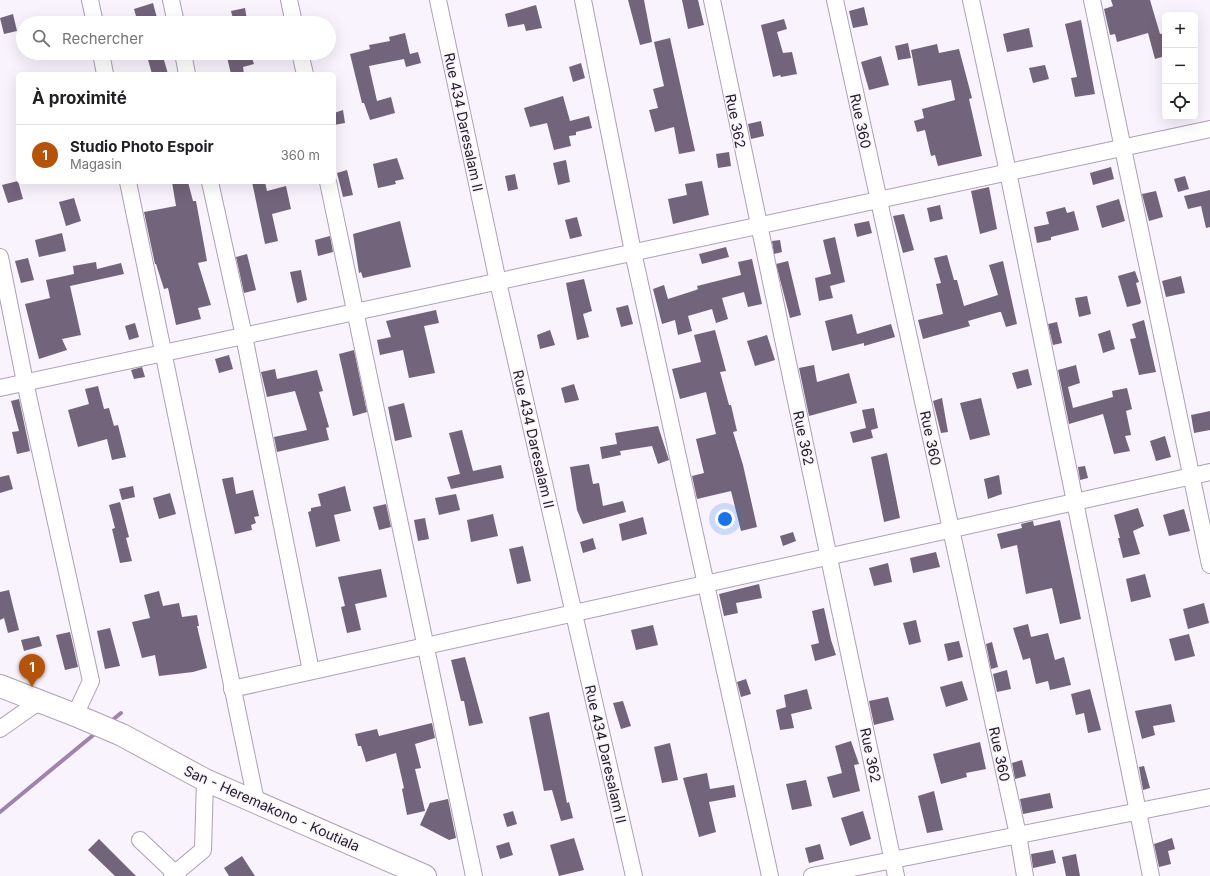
<!DOCTYPE html>
<html lang="fr">
<meta charset="utf-8">
<style>
body{margin:0;font-family:Inter,sans-serif;background:#f2f2f2;color:#202124}
.controls{position:absolute;right:12px;top:12px;display:grid;overflow:hidden;border-radius:6px;box-shadow:0 4px 16px #0002}
.controls button{width:36px;height:36px;display:grid;place-items:center;padding:0;border:0;border-bottom:1px solid #e0e0e0;background:#fff;color:#202124;font:20px sans-serif}
.you{position:absolute;left:725px;top:519px;width:14px;height:14px;margin:-10px;border:3px solid #fff;border-radius:50%;background:#1a73e8;box-shadow:0 0 0 6px #1a73e833}
.badge{display:grid;place-items:center;width:26px;height:26px;border-radius:50%;background:#b45309;color:#fff;font-size:13px;font-weight:700}
.pin{position:absolute;translate:-50% -33px;filter:drop-shadow(0 1px 2px #0008)}
.pin::after{content:'';position:absolute;top:21px;width:14px;height:12px;background:inherit;clip-path:polygon(0 0,100% 0,50% 100%)}
.list{margin:0;padding:0;list-style:none}
h2{display:flex;justify-content:space-between;align-items:center;height:52px;margin:0;padding:0 16px;font-size:17px}
h2 small{font-size:13px;font-weight:400;color:#757577}
.list li{display:grid;grid-template-columns:26px 1fr auto;gap:12px;align-items:center;box-sizing:border-box;height:60px;padding:0 16px;border-top:1px solid #e0e0e0}
.list b{display:block;font-size:15px;white-space:nowrap}
.list p{margin:0;font-size:13px;white-space:nowrap;color:#757577}
.list em{font-size:13px;font-style:normal;color:#757577}
.icon{flex:none;width:22px;height:22px;fill:none;stroke:currentColor;stroke-width:2;stroke-linecap:round;stroke-linejoin:round}
.map{position:relative;flex:none;width:1210px;height:876px;overflow:hidden}
.search{position:absolute;background:#fff;box-shadow:0 4px 16px #0002;left:16px;top:16px;width:320px;height:44px;display:flex;align-items:center;gap:10px;box-sizing:border-box;padding:0 14px;border-radius:22px;color:#757577;font-size:15px}
.panel{position:absolute;background:#fff;box-shadow:0 4px 16px #0002;left:16px;top:72px;width:320px;height:112px;border-radius:6px}
.map>svg:first-child{display:block}
.lines{fill:none;stroke-linecap:round;stroke-linejoin:round}
.stream{stroke:#9f83ae;stroke-width:4}
.building{fill:#72647a}
.minor-casing{stroke:#ae9fb7;stroke-width:18}
.primary-casing{stroke:#ae9fb7;stroke-width:24}
.minor{stroke:#fff;stroke-width:16}
.primary{stroke:#fff;stroke-width:22}
.labels{text-anchor:middle;dominant-baseline:central;stroke-width:3;stroke-linejoin:round;paint-order:stroke}
.street-label{font-size:14px;fill:#211b24;stroke:#f9f3fd}
</style>
<div class="map">
<svg width="1210" height="876" viewBox="0 0 1210 876">
<rect width="100%" height="100%" fill="#f9f3fd"/>
<g class="lines">
<g class="stream">
<polyline points="110,722 121,713"/>
<polyline points="0,812 97,732"/>
</g>
</g>
<g class="building">
<polygon points="628,0 644,0 652,42 640,45"/>
<polygon points="682,0 698,0 704,25 688,29"/>
<polygon points="1111,0 1150,0 1160,34 1165,33 1165,56 1155,59 1148,33 1117,42 1115,34 1110,35 1104,9 1113,6"/>
<polygon points="153,3 157,18 138,23 134,9"/>
<polygon points="536,5 542,28 526,31 524,24 508,27 505,14"/>
<polygon points="864,7 868,25 853,28 849,11"/>
<polygon points="245,8 247,20 234,23 231,11"/>
<polygon points="13,14 17,31 4,34 0,18"/>
<polygon points="784,19 787,29 777,32 783,53 792,52 797,74 781,77 780,75 773,77 761,25"/>
<polygon points="1081,20 1095,94 1075,97 1071,78 1077,77 1065,24"/>
<polygon points="1029,28 1033,47 1007,52 1003,34"/>
<polygon points="405,33 410,54 418,52 421,63 406,67 404,59 369,66 377,101 391,97 395,113 370,120 364,103 362,103 350,54 370,49 369,45 390,41 389,37"/>
<polygon points="670,38 695,151 679,154 674,127 655,132 649,110 658,108 653,89 664,86 654,42"/>
<polygon points="908,43 911,58 898,60 895,46"/>
<polygon points="937,44 939,53 959,49 972,98 969,99 982,156 938,166 935,155 931,156 925,130 917,132 914,121 924,118 922,109 955,100 951,80 918,86 911,50"/>
<polygon points="158,53 162,53 168,74 152,74 147,56"/>
<polygon points="226,53 250,53 254,64 243,67 244,74 231,74"/>
<polygon points="881,56 889,85 869,90 861,62"/>
<polygon points="581,63 585,78 573,82 569,67"/>
<polygon points="1045,65 1049,79 1033,83 1029,68"/>
<polygon points="563,96 570,121 589,116 592,128 576,132 576,135 569,136 571,146 554,150 547,123 530,127 524,108"/>
<polygon points="343,110 345,123 334,125 334,113"/>
<polygon points="761,121 764,136 751,139 748,124"/>
<polygon points="729,152 731,166 718,168 716,154"/>
<polygon points="397,158 404,179 395,181 396,184 378,188 373,164"/>
<polygon points="566,160 570,182 558,185 553,163"/>
<polygon points="1111,167 1114,179 1093,185 1090,173"/>
<polygon points="347,170 353,195 343,197 337,173"/>
<polygon points="515,174 518,189 508,191 505,176"/>
<polygon points="1185,176 1189,189 1178,192 1174,179"/>
<polygon points="18,181 23,199 8,203 2,185"/>
<polygon points="702,181 709,215 673,224 668,199 687,195 685,184"/>
<polygon points="172,182 188,182 193,201 196,201 207,261 198,263 211,305 198,308 201,319 176,325 168,288 164,289 156,264 155,264 144,212 176,206"/>
<polygon points="252,182 265,182 267,191 286,186 291,209 272,214 278,241 265,244"/>
<polygon points="989,187 997,229 980,234 971,191"/>
<polygon points="1210,190 1210,227 1206,228 1201,206 1188,209 1184,196"/>
<polygon points="1156,191 1163,217 1149,221 1142,194"/>
<polygon points="74,198 81,221 66,226 59,202"/>
<polygon points="1119,199 1125,221 1102,228 1096,206"/>
<polygon points="940,205 943,219 930,222 927,208"/>
<polygon points="1065,207 1067,213 1074,211 1079,230 1051,237 1051,240 1037,243 1034,227 1049,224 1046,212"/>
<polygon points="904,214 914,250 903,253 893,216"/>
<polygon points="577,217 582,236 570,239 565,220"/>
<polygon points="400,221 411,267 363,278 361,272 359,273 353,234"/>
<polygon points="869,221 872,233 857,237 854,224"/>
<polygon points="62,233 66,251 39,257 35,240"/>
<polygon points="330,236 333,252 318,256 315,240"/>
<polygon points="835,237 845,282 830,286 833,298 819,301 815,278 831,274 823,240"/>
<polygon points="780,240 782,252 774,254 772,241"/>
<polygon points="726,247 729,257 702,264 699,254"/>
<polygon points="247,254 256,290 244,293 236,257"/>
<polygon points="947,255 954,280 957,280 964,306 998,295 989,265 1003,261 1017,324 1006,327 1001,312 999,312 968,321 970,326 923,339 918,320 943,314 936,284 941,283 934,258"/>
<polygon points="28,258 34,280 21,283 15,261"/>
<polygon points="752,259 762,304 748,307 744,292 722,298 728,319 716,323 712,309 688,316 692,331 678,335 675,320 662,324 653,289 664,285 668,299 696,290 698,289 697,286 741,275 738,262"/>
<polygon points="788,261 801,315 790,318 776,264"/>
<polygon points="96,262 97,269 121,263 124,274 70,286 81,335 62,339 67,350 39,359 25,304 50,298 46,280 74,274 73,266"/>
<polygon points="301,270 307,300 297,303 290,272"/>
<polygon points="1135,271 1139,282 1136,283 1141,302 1140,304 1127,307 1118,276"/>
<polygon points="1181,276 1185,293 1166,297 1162,281"/>
<polygon points="584,279 592,311 583,314 589,337 577,340 566,283"/>
<polygon points="1087,296 1091,314 1079,317 1075,298"/>
<polygon points="628,305 633,324 621,327 616,308"/>
<polygon points="436,310 439,323 424,326 435,373 409,378 403,350 380,355 377,340 391,337 386,321"/>
<polygon points="852,314 857,334 891,324 895,337 864,346 864,343 832,351 825,321"/>
<polygon points="1144,320 1156,372 1139,375 1130,339 1136,338 1132,324"/>
<polygon points="1057,322 1062,343 1053,345 1048,324"/>
<polygon points="135,323 139,337 129,340 125,326"/>
<polygon points="550,330 555,345 540,349 537,335"/>
<polygon points="715,330 726,371 720,372 729,405 731,405 737,431 733,432 743,465 757,527 741,531 731,491 697,499 692,476 704,473 696,439 716,434 706,392 680,399 672,369 701,362 694,335"/>
<polygon points="1110,330 1115,349 1103,353 1098,334"/>
<polygon points="767,335 775,360 755,366 747,341"/>
<polygon points="354,350 367,412 353,416 339,354"/>
<polygon points="229,355 233,369 219,373 215,359"/>
<polygon points="814,365 817,382 849,373 857,403 809,416 799,368"/>
<polygon points="1076,365 1080,383 1068,387 1073,408 1113,397 1112,391 1127,388 1132,409 1126,411 1131,435 1125,436 1130,451 1114,454 1103,414 1069,424 1058,370"/>
<polygon points="142,367 145,377 134,379 131,370"/>
<polygon points="275,369 277,379 317,370 323,391 319,392 329,427 326,428 329,440 277,452 274,437 307,430 295,391 267,397 261,372"/>
<polygon points="1028,369 1032,385 1017,389 1012,373"/>
<polygon points="574,384 579,400 565,403 561,388"/>
<polygon points="98,386 104,409 109,408 114,426 118,425 126,457 112,460 107,439 78,447 68,410 89,404 85,389"/>
<polygon points="942,398 948,432 941,433 933,401"/>
<polygon points="981,398 990,435 970,440 960,403"/>
<polygon points="19,399 30,451 17,454 12,432 19,431 11,401"/>
<polygon points="404,403 412,437 395,441 388,407"/>
<polygon points="874,408 878,428 871,430 873,438 853,443 850,432 866,428 862,410"/>
<polygon points="1210,411 1210,430 1194,433 1191,415"/>
<polygon points="658,426 669,460 658,464 652,446 620,451 621,455 602,459 600,447 617,444 615,433"/>
<polygon points="462,430 473,471 501,465 504,478 451,489 447,477 460,474 449,433"/>
<polygon points="1165,436 1171,457 1156,461 1150,441"/>
<polygon points="887,453 900,518 884,522 871,457"/>
<polygon points="589,464 593,484 599,483 603,506 623,501 626,512 583,524 577,510 570,467"/>
<polygon points="1085,466 1088,478 1080,480 1078,467"/>
<polygon points="9,475 13,489 0,493 0,477"/>
<polygon points="999,475 1002,494 988,499 984,479"/>
<polygon points="233,477 236,494 253,490 259,516 254,517 256,523 251,525 252,530 235,534 222,479"/>
<polygon points="133,486 135,497 122,500 119,489"/>
<polygon points="345,486 351,511 334,515 340,541 316,547 308,512 311,511 311,508 321,506 318,494"/>
<polygon points="170,493 176,514 159,519 153,498"/>
<polygon points="456,494 460,510 439,515 435,498"/>
<polygon points="120,502 129,537 126,538 132,561 120,563 112,529 115,528 109,505"/>
<polygon points="386,504 391,527 379,530 373,507"/>
<polygon points="1138,508 1144,526 1133,531 1140,554 1123,558 1118,538 1120,538 1114,515"/>
<polygon points="1184,509 1190,531 1169,536 1163,515"/>
<polygon points="493,514 498,536 471,542 467,520"/>
<polygon points="643,517 647,534 622,541 619,524"/>
<polygon points="425,518 429,539 418,541 414,520"/>
<polygon points="1060,520 1081,619 1060,624 1052,588 1026,594 1017,545 1001,549 997,534 1022,528 1021,524 1033,521 1034,526"/>
<polygon points="793,532 796,541 783,546 780,536"/>
<polygon points="593,538 596,549 583,553 580,542"/>
<polygon points="523,546 531,581 517,584 509,549"/>
<polygon points="936,552 940,567 913,573 910,558"/>
<polygon points="888,563 892,582 874,586 869,568"/>
<polygon points="381,569 387,597 355,604 361,630 347,633 341,607 345,606 338,577"/>
<polygon points="1145,574 1151,597 1131,602 1126,579"/>
<polygon points="759,584 762,598 736,603 738,613 724,616 719,594"/>
<polygon points="9,590 19,630 8,633 4,618 0,620 0,592"/>
<polygon points="159,591 163,606 179,603 182,617 197,615 199,626 197,626 207,668 193,672 159,676 155,655 142,658 132,622 150,618 144,595"/>
<polygon points="1204,603 1209,623 1188,629 1183,609"/>
<polygon points="824,608 831,640 836,655 815,661 811,645 819,643 812,611"/>
<polygon points="916,620 921,642 909,645 903,623"/>
<polygon points="1028,624 1031,637 1048,633 1055,660 1064,657 1071,685 1050,690 1048,681 1036,684 1030,658 1023,660 1013,628"/>
<polygon points="653,625 658,645 636,650 631,630"/>
<polygon points="110,628 120,666 105,669 97,631"/>
<polygon points="70,632 78,667 65,670 56,635"/>
<polygon points="1189,634 1195,656 1175,661 1169,639"/>
<polygon points="39,636 42,646 24,651 21,640"/>
<polygon points="959,641 963,657 948,661 944,644"/>
<polygon points="992,642 998,667 991,669 986,644"/>
<polygon points="465,657 483,723 469,726 464,701 461,701 451,660"/>
<polygon points="1007,670 1011,689 997,692 993,674"/>
<polygon points="746,679 751,694 741,697 737,682"/>
<polygon points="962,681 968,700 946,707 940,687"/>
<polygon points="807,689 812,709 791,714 794,728 780,730 776,710 786,707 784,695"/>
<polygon points="1090,689 1101,730 1088,733 1084,713 1076,715 1071,694"/>
<polygon points="888,697 894,720 874,725 869,701"/>
<polygon points="623,701 631,726 621,729 613,703"/>
<polygon points="1171,704 1175,722 1153,726 1155,735 1142,739 1135,711"/>
<polygon points="549,712 567,803 569,802 573,818 561,821 552,790 544,791 529,717"/>
<polygon points="432,723 435,738 415,744 421,768 415,769 425,811 407,815 402,789 404,788 396,753 366,762 361,746 358,746 355,734 377,729 379,736"/>
<polygon points="851,741 859,764 854,765 860,791 833,798 827,777 842,773 835,746"/>
<polygon points="980,742 986,769 966,773 967,777 941,784 933,754"/>
<polygon points="670,743 678,780 662,783 654,747"/>
<polygon points="1022,760 1026,776 1015,779 1012,763"/>
<polygon points="1144,766 1150,788 1143,790 1139,767"/>
<polygon points="707,773 710,789 734,785 736,797 709,802 716,832 699,837 683,778"/>
<polygon points="806,780 812,806 792,810 786,784"/>
<polygon points="934,791 943,830 927,833 918,796"/>
<polygon points="1050,793 1053,808 1023,814 1020,799"/>
<polygon points="448,799 456,838 449,840 420,825 430,803"/>
<polygon points="513,811 517,824 507,827 503,814"/>
<polygon points="863,811 871,839 850,846 841,818"/>
<polygon points="574,838 584,870 559,876 550,845"/>
<polygon points="1172,838 1175,849 1168,851 1171,864 1159,867 1154,844"/>
<polygon points="99,839 136,876 115,876 88,850"/>
<polygon points="509,842 513,855 500,859 496,846"/>
<polygon points="820,844 824,859 809,863 805,848"/>
<polygon points="1053,850 1056,863 1033,868 1031,854"/>
<polygon points="1076,854 1080,876 1066,876 1062,857"/>
<polygon points="242,856 255,876 229,876 224,868"/>
</g>
<g class="lines">
<defs>
<g id="minor">
<polyline points="90,0 95,23"/>
<polyline points="171,0 176,23"/>
<polyline points="289,0 294,23"/>
<polyline points="438,0 498,282 634,876"/>
<polyline points="583,0 633,252 770,876"/>
<path d="M 712,0 C 771,292 836,584 896,876"/>
<polyline points="835,0 1018,835 1025,876"/>
<polyline points="971,0 1008,172 1151,876"/>
<polyline points="1092,0 1210,565"/>
<polyline points="101,53 105,74"/>
<polyline points="183,53 187,74"/>
<polyline points="300,53 305,74"/>
<polyline points="128,182 256,801"/>
<polyline points="210,182 244,336 311,671"/>
<polyline points="328,182 474,876"/>
<polyline points="0,257 25,382 91,681 75,715"/>
<polyline points="0,388 1210,129"/>
<polyline points="232,689 1210,472"/>
<polyline points="0,729 40,701"/>
<polyline points="140,840 178,876"/>
<polyline points="172,876 203,850 205,780"/>
<polyline points="812,876 1210,797"/>
</g>
<polyline id="primary" points="0,686 75,715 122,735 205,780 425,876"/>
</defs>
<use href="#minor" class="minor-casing"/>
<use href="#primary" class="primary-casing"/>
<use href="#minor" class="minor"/>
<use href="#primary" class="primary"/>
</g>
<g class="labels">
<g class="street-label">
<text transform="translate(736 121) rotate(79)">Rue 362</text>
<text transform="translate(861 121) rotate(78)">Rue 360</text>
<text transform="translate(464 122) rotate(78)">Rue 434 Daresalam II</text>
<text transform="translate(804 438) rotate(78)">Rue 362</text>
<text transform="translate(931 438) rotate(78)">Rue 360</text>
<text transform="translate(534 439) rotate(77)">Rue 434 Daresalam II</text>
<text transform="translate(606 754) rotate(77)">Rue 434 Daresalam II</text>
<text transform="translate(1000 754) rotate(78)">Rue 360</text>
<text transform="translate(871 755) rotate(78)">Rue 362</text>
<text transform="translate(272 808) rotate(24)">San - Heremakono - Koutiala</text>
</g>
</g>
</svg>
<div class="controls">
<button>+</button>
<button>−</button>
<button><svg class="icon" aria-label="locate" viewBox="0 0 24 24"><circle cx="12" cy="12" r="6"/><path d="M12 2v4M12 18v4M2 12h4M18 12h4"/></svg></button>
</div>
<div class="you"></div>
<div class="pin badge" style="left:32px;top:687px">1</div>
<div class="search"><svg class="icon" aria-label="search" viewBox="0 0 24 24"><circle cx="10" cy="10" r="6"/><path d="M15 15l6 6"/></svg>Rechercher</div>
<section class="panel">
<h2>À proximité<small></small></h2>
<ul class="list">
<li><span class="badge">1</span><div><b>Studio Photo Espoir</b><p>Magasin</p></div><em>360 m</em></li>
</ul>
</section>
</div>
